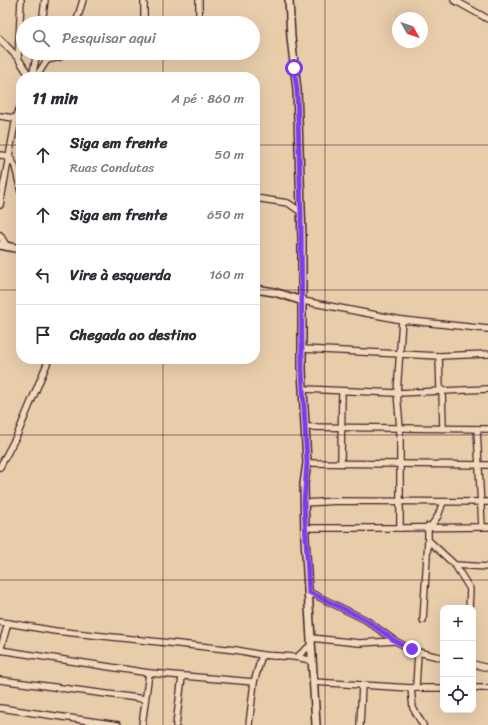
<!DOCTYPE html>
<html lang="pt">
<meta charset="utf-8">
<style>
body{margin:0;font-family:Sriracha,sans-serif;background:#f2f2f3;color:#2b2b33}
.controls{position:absolute;right:12px;bottom:12px;display:grid;overflow:hidden;border-radius:8px;box-shadow:0 4px 16px #0002}
.controls button{width:36px;height:36px;display:grid;place-items:center;padding:0;border:0;border-bottom:1px solid #e1e1e2;background:#fff;color:#2b2b33;font:20px sans-serif}
.compass{position:absolute;left:392px;top:12px;width:36px;height:36px;border-radius:50%;background:#fff;box-shadow:0 4px 16px #0002;rotate:130deg}
.stop{position:absolute;width:12px;height:12px;margin:-9px;border:3px solid #7c3aed;border-radius:50%;background:#fff}
.stop.end{background:#7c3aed;border-color:#fff;box-shadow:0 1px 4px #0008}
.list{margin:0;padding:0;list-style:none}
h2{display:flex;justify-content:space-between;align-items:center;height:52px;margin:0;padding:0 16px;font-size:17px}
h2 small{font-size:13px;font-weight:400;color:#7c7c81}
.list li{display:grid;grid-template-columns:26px 1fr auto;gap:12px;align-items:center;box-sizing:border-box;height:60px;padding:0 16px;border-top:1px solid #e1e1e2}
.list b{display:block;font-size:15px;white-space:nowrap}
.list p{margin:0;font-size:13px;white-space:nowrap;color:#7c7c81}
.list em{font-size:13px;font-style:normal;color:#7c7c81}
.icon{flex:none;width:22px;height:22px;fill:none;stroke:currentColor;stroke-width:2;stroke-linecap:round;stroke-linejoin:round}
.map{position:relative;flex:none;width:488px;height:725px;overflow:hidden}
.search{position:absolute;background:#fff;box-shadow:0 4px 16px #0002;left:16px;top:16px;width:244px;height:44px;display:flex;align-items:center;gap:10px;box-sizing:border-box;padding:0 14px;border-radius:22px;color:#7c7c81;font-size:15px}
.panel{position:absolute;background:#fff;box-shadow:0 4px 16px #0002;left:16px;top:72px;width:244px;height:292px;border-radius:16px}
.map>svg:first-child{display:block}
.lines{fill:none;stroke-linecap:round;stroke-linejoin:round}
.minor-casing{stroke:#4a1f2b;stroke-width:8}
.tertiary-casing{stroke:#4a1f2b;stroke-width:10}
.minor{stroke:#efdab9;stroke-width:5.5}
.tertiary{stroke:#efdab9;stroke-width:7}
.route{stroke:#7c3aed;stroke-width:5}
.grid{fill:none;stroke:#4a1f2b;stroke-width:1;stroke-opacity:0.55}
</style>
<div class="map">
<svg width="488" height="725" viewBox="0 0 488 725">
<rect width="100%" height="100%" fill="#e8cdab"/>
<filter id="ink" filterUnits="userSpaceOnUse"><feTurbulence type="fractalNoise" baseFrequency=".025" numOctaves="2"/><feDisplacementMap in="SourceGraphic" scale="8" xChannelSelector="R" yChannelSelector="G"/><feConvolveMatrix kernelMatrix="1 2 1 2 8 2 1 2 1" color-interpolation-filters="sRGB"/></filter>
<g filter="url(#ink)">
<g class="lines">
<defs>
<g id="minor">
<polyline points="144,0 144,20"/>
<polyline points="199,0 199,15"/>
<polyline points="454,0 488,19"/>
<polyline points="42,23 45,0"/>
<polyline points="76,23 83,0"/>
<polyline points="0,39 18,58 30,77"/>
<polyline points="18,58 21,0"/>
<polyline points="32,77 37,53"/>
<polyline points="36,77 47,60 60,57 66,53"/>
<polyline points="0,116 21,119"/>
<polyline points="0,155 9,156 15,166 21,192"/>
<polyline points="255,198 288,203 301,212"/>
<polyline points="0,205 16,118 21,105"/>
<polyline points="0,235 7,247"/>
<polyline points="303,301 402,320 488,329"/>
<polyline points="303,349 439,356 488,354"/>
<polyline points="439,356 440,390"/>
<polyline points="303,389 397,393 488,389"/>
<polyline points="442,390 443,428"/>
<polyline points="305,427 488,429"/>
<polyline points="477,429 482,527 488,527"/>
<polyline points="307,463 488,465"/>
<polyline points="341,463 342,391"/>
<polyline points="0,467 18,433 49,359"/>
<polyline points="304,503 339,501 488,502"/>
<polyline points="428,526 428,540 455,565 488,567"/>
<polyline points="431,526 438,516 443,502"/>
<polyline points="305,528 400,528 400,428 397,393 402,320"/>
<polyline points="400,528 482,527"/>
<polyline points="455,565 470,589 469,608"/>
<polyline points="309,592 366,620 395,641 418,652 443,658"/>
<polyline points="423,620 428,540"/>
<polyline points="0,622 8,623 0,651"/>
<polyline points="8,623 55,631 236,650 262,655"/>
<polyline points="311,638 359,643 395,641"/>
<polyline points="0,650 149,673"/>
<polyline points="298,656 311,645"/>
<polyline points="473,664 488,668"/>
<polyline points="0,680 145,699"/>
<polyline points="313,682 411,688 443,688"/>
<polyline points="416,687 418,652"/>
<polyline points="411,688 413,708 423,725"/>
<polyline points="473,688 488,688"/>
<polyline points="0,708 118,725"/>
<path d="M 142,725 L 149,673 L 254,682 L 262,655 C 280,657 296,655 312,661"/>
<polyline points="176,725 182,677"/>
<polyline points="249,725 254,682"/>
<polyline points="360,725 362,685"/>
</g>
<g id="tertiary">
<polyline points="289,0 291,37 297,90 302,237 302,370 307,463 304,484 305,538 316,725"/>
<polyline points="0,245 21,249"/>
<polyline points="255,289 274,292 303,301"/>
</g>
</defs>
<use href="#minor" class="minor-casing"/>
<use href="#tertiary" class="tertiary-casing"/>
<use href="#minor" class="minor"/>
<use href="#tertiary" class="tertiary"/>
</g>
</g>
<g class="lines" filter="url(#ink)">
<polyline class="route" points="294,68 297,90 301,212 302,370 307,463 304,503 309,592 366,620 395,641 412,649"/>
</g>
<path class="grid" d="M 163,0 L 163,23M 325,0 L 325,725M 163,53 L 163,77M 0,145 L 21,145M 255,145 L 488,145M 0,290 L 21,290M 255,290 L 488,290M 163,359 L 163,725M 0,435 L 488,435M 0,580 L 488,580"/>
</svg>
<div class="controls">
<button>+</button>
<button>−</button>
<button><svg class="icon" aria-label="locate" viewBox="0 0 24 24"><circle cx="12" cy="12" r="6"/><path d="M12 2v4M12 18v4M2 12h4M18 12h4"/></svg></button>
</div>
<svg class="compass" viewBox="-18 -18 36 36"><path d="M0-13l5 13h-10z" fill="#e53935"/><path d="M0 13l5-13h-10z" fill="#7c7c81"/></svg>
<div class="stop" style="left:294px;top:68px"></div>
<div class="stop end" style="left:412px;top:649px"></div>
<div class="search"><svg class="icon" aria-label="search" viewBox="0 0 24 24"><circle cx="10" cy="10" r="6"/><path d="M15 15l6 6"/></svg>Pesquisar aqui</div>
<section class="panel">
<h2>11 min<small>A pé · 860 m</small></h2>
<ul class="list">
<li><svg class="icon" aria-label="ahead" viewBox="0 0 24 24"><path d="M12 20V5M6 11l6-6 6 6"/></svg><div><b>Siga em frente</b><p>Ruas Condutas</p></div><em>50 m</em></li>
<li><svg class="icon" aria-label="ahead" viewBox="0 0 24 24"><path d="M12 20V5M6 11l6-6 6 6"/></svg><div><b>Siga em frente</b></div><em>650 m</em></li>
<li><svg class="icon" aria-label="left" viewBox="0 0 24 24"><path d="M17 20v-9H6M10 6l-5 5 5 5"/></svg><div><b>Vire à esquerda</b></div><em>160 m</em></li>
<li><svg class="icon" aria-label="arrive" viewBox="0 0 24 24"><path d="M6 21V4h12l-3 4 3 4H6"/></svg><div><b>Chegada ao destino</b></div></li>
</ul>
</section>
</div>
